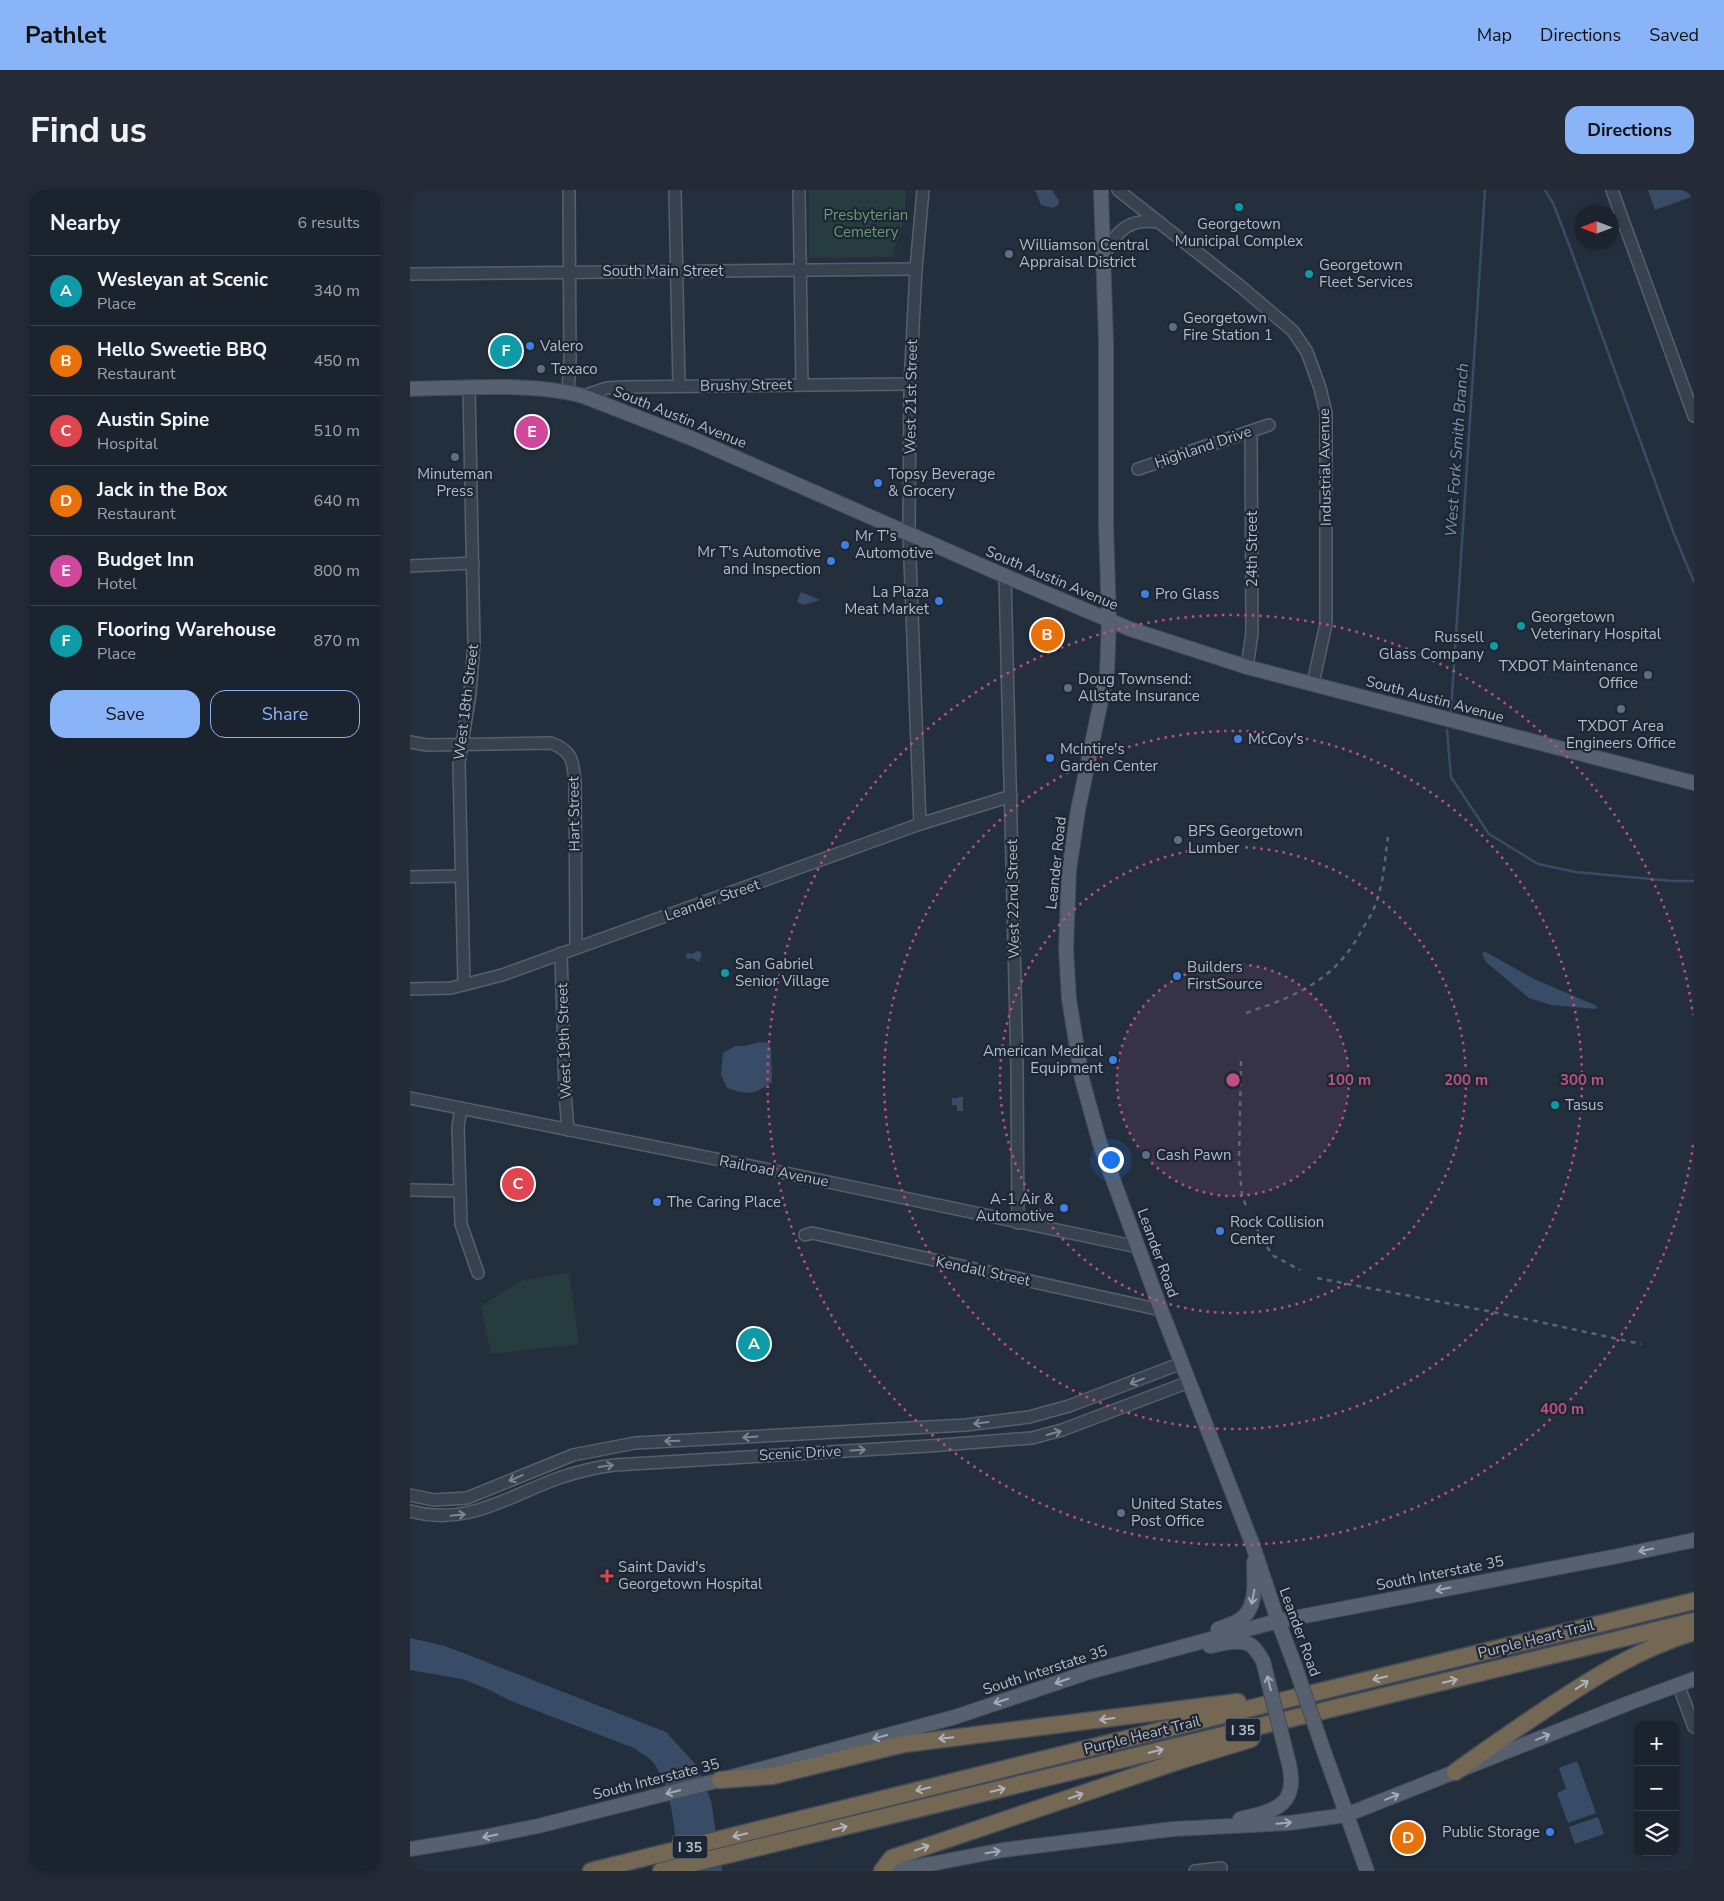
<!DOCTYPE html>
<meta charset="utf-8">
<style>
body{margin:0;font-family:"Nunito Sans",sans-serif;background:#242b36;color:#f1f3f6}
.controls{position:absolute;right:15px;bottom:15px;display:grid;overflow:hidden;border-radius:10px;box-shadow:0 2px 12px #0003}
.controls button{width:45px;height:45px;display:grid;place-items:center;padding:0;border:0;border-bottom:1px solid #39404a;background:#1b232e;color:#f1f3f6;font:25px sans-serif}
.compass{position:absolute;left:1164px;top:15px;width:45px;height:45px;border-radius:50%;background:#1b232e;box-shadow:0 2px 12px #0003;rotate:270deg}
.you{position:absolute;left:700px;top:969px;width:18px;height:18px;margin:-12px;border:4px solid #fff;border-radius:50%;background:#1a73e8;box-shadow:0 0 0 8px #1a73e833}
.badge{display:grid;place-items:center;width:32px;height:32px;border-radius:50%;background:#8ab4f8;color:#fff;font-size:16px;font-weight:700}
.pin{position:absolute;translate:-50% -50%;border:2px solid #fff;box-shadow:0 1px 5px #0006}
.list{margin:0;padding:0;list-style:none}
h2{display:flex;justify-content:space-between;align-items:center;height:65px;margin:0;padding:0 20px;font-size:21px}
h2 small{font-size:16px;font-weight:400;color:#a0a4aa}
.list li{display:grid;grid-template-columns:32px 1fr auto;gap:15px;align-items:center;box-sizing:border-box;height:70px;padding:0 20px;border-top:1px solid #39404a}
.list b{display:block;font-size:19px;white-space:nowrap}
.list p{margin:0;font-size:16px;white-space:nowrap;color:#a0a4aa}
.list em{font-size:16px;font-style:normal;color:#a0a4aa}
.actions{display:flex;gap:10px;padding:15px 20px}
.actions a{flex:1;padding:11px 0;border:1px solid #8ab4f8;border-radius:15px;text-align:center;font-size:18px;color:#8ab4f8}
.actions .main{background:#8ab4f8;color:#111}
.icon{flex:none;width:28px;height:28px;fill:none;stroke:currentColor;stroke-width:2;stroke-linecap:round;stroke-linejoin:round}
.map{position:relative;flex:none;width:1284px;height:1681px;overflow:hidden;border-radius:15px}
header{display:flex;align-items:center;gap:30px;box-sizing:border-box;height:70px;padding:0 25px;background:#8ab4f8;color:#111}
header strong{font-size:24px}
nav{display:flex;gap:28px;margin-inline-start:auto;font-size:18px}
.intro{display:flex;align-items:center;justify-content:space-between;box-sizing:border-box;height:120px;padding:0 30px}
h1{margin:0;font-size:35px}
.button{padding:12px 22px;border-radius:15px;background:#8ab4f8;color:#111;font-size:18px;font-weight:700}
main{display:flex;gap:30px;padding:0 30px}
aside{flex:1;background:#1b232e;border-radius:15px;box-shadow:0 2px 12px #0003}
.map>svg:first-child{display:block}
.green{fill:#263c3f}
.water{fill:#394c67}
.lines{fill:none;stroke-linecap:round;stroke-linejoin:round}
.stream{stroke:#394c67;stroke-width:2.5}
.minor-casing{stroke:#565f6c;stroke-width:14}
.major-casing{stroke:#414a57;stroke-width:16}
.highway-casing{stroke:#434c59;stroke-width:19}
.minor{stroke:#38414e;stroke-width:11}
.major{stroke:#56606e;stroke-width:14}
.highway{stroke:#746855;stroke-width:16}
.rail{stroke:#5a6575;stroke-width:2.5;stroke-dasharray:5 5;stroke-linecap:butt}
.major-bridge-casing{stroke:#414a57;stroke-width:16;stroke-linecap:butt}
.major-bridge{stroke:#56606e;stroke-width:14}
.oneway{stroke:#7c8592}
.oneway2{stroke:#a1aab7}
.oneway3{stroke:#aeb4bd}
.ring{fill:none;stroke:#bd5182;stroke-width:2.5;stroke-dasharray:2.5 5}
.culture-dot{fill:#0f9aa8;stroke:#1d2633;stroke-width:2}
.service-dot{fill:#5c6f8a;stroke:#1d2633;stroke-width:2}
.shop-dot{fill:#3f7fe0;stroke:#1d2633;stroke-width:2}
.health-dot{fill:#e0444e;stroke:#1d2633;stroke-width:2}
.labels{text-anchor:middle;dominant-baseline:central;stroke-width:4.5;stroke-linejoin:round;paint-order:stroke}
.shield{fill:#1d2633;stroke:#878f9c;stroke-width:1}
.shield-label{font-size:14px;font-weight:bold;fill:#b4bcc9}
.park-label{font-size:15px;fill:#6b9a76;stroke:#1d2633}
.poi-label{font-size:15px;fill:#b4bcc9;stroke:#1d2633;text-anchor:start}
.street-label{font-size:15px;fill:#b4bcc9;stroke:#1d2633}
.water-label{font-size:16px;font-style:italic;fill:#7c92b1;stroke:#1d2633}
.centre{fill:#bd5182;stroke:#1d2633;stroke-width:2.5}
.ring-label{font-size:15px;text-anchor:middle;font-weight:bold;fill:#bd5182;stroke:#1d2633;stroke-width:4.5;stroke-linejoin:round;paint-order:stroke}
</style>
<header>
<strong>Pathlet</strong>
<nav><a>Map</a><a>Directions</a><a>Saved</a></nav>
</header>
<div class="intro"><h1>Find us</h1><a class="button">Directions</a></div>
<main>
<aside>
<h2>Nearby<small>6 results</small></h2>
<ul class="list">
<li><span class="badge" style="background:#0f9aa8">A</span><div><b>Wesleyan at Scenic</b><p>Place</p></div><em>340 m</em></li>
<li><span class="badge" style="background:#e8710a">B</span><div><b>Hello Sweetie BBQ</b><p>Restaurant</p></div><em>450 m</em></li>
<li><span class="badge" style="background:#e0444e">C</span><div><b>Austin Spine</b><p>Hospital</p></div><em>510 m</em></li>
<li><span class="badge" style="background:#e8710a">D</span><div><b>Jack in the Box</b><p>Restaurant</p></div><em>640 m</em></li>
<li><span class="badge" style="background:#d1479c">E</span><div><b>Budget Inn</b><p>Hotel</p></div><em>800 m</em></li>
<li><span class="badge" style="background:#0f9aa8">F</span><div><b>Flooring Warehouse</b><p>Place</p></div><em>870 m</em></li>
</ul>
<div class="actions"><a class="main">Save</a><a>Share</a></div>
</aside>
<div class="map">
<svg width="1284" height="1681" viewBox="0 0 1284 1681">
<rect width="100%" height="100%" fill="#242f3e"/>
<g class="green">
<polygon points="399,0 496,0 495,28 482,67 399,68"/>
<polygon points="159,1083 169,1154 81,1164 71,1116 113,1090"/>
</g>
<g class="water">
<polygon points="625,0 642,0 649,11 648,15 643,18 631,15"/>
<polygon points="1238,0 1284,0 1284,6 1245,20"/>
<polygon points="391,402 410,410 394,415 387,412"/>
<polygon points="287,761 289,761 292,764 289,772 282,768 277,769 276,765 278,763 283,764"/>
<polygon points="1074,761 1124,789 1187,816 1186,819 1141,815 1119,808 1076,772 1072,764"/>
<path d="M 350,852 L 359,853 L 361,859 L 362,892 C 343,905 338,905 317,898 L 311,885 L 313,863 L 325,856 L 335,856 Z"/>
<polygon points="548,907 553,907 553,921 547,921 547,915 542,915 542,908 548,908"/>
<path d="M 0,1448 L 35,1456 L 256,1542 L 287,1576 L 301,1611 L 312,1681 L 269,1681 C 265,1648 264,1603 245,1575 C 240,1567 231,1563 224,1558 L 101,1511 L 80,1500 L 52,1489 L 0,1480 Z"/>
<polygon points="1167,1571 1186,1623 1158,1633 1147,1603 1156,1599 1149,1578"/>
<polygon points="1188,1627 1194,1644 1165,1654 1159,1637"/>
</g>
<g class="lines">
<g class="stream">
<polyline points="1135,0 1143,13 1161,60 1264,344 1284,392"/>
<polyline points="1041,521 1075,0"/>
<polyline points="1037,540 1041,587 1079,644 1128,674 1166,682 1262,691 1284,691"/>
</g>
<defs>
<g id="minor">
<polyline points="265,0 269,196"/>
<polyline points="389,0 392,195"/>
<polyline points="708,0 830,96 883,141 897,162 910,198 916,223 916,434 903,493"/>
<polyline points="1202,0 1284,226"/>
<path d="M 694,65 C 707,40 719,28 749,32"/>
<polyline points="0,84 506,79"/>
<polyline points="158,202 160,170 159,0"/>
<polyline points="173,206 197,198 214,197 500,194"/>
<polyline points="728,279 859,235"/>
<polyline points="0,376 63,373"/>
<polyline points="595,386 607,877 608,1033"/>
<polyline points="837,477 842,443 841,241"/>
<path d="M 0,552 L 17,555 L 141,553 C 163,561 163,572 165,592 L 166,758"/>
<polyline points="510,634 499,343 500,194 506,79 513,0"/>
<polyline points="0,687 50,686"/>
<polyline points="151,763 155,902 158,940"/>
<polyline points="54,795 49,573 60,504 64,453 59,198"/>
<polyline points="0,799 41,798 92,785 510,634 601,606"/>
<polyline points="0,908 361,980 728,1057"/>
<polyline points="51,918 48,937 51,1034 68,1083"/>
<polyline points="0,1000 50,1001"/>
<polyline points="395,1045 402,1043 751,1120"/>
<polyline points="0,1305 24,1310 57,1308 163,1265 225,1253 556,1235 619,1227 659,1216 772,1173"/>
<path d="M 0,1321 C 58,1337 98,1306 149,1288 C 167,1282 186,1277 205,1275 L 519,1256 L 622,1248 L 652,1240 L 779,1192"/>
<polyline points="1268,1494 1284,1537"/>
<polyline points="785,1681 811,1678"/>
</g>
<g id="major">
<polyline points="691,0 696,152 696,336 699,430 697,482 668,620 659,680 656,758 659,809 672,889 690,954 751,1120 842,1353 868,1431 885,1476"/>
<path d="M 0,199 C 53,198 123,192 173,206 L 281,248 L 595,386 L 720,439 L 837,477 L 1284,593"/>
<path d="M 808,1439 C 816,1436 824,1434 831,1429 C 848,1417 844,1390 844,1372"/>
<path d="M 800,1456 C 812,1454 833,1447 843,1457 C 847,1461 850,1466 853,1471"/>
<polyline points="912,1556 957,1681"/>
<path d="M 830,1629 C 864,1621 889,1616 879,1574"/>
<polyline points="0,1659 74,1647 128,1636 310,1590 545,1527 679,1482 868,1431 1208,1366 1284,1350"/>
<polyline points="484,1681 593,1660 763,1639 879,1633 936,1625 1219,1513 1284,1489"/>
</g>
<g id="highway">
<path d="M 1045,1582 C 1074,1561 1103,1541 1133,1521 C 1181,1489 1228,1459 1284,1442"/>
<polyline points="310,1590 362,1586 494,1554 828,1512"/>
<polyline points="181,1681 821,1523 1284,1411"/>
<polyline points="251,1681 1284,1431"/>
<polyline points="472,1681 482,1668 772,1570 841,1549"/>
</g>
</defs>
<use href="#minor" class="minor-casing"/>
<use href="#major" class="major-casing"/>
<use href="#highway" class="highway-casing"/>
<use href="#minor" class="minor"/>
<use href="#major" class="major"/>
<use href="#highway" class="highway"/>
<g class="rail">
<path d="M 836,823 C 889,805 926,790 953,738 C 959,729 965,718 968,707 C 974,688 975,667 978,647"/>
<polyline points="831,871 829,971 832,1006 838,1020"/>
<polyline points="842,1031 862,1065 890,1080"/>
<polyline points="907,1088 1093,1124 1231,1154"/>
</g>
<defs>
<g id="major-bridge">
<polyline points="853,1471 879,1574"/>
<polyline points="885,1476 912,1556"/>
</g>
</defs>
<use href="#major-bridge" class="major-bridge-casing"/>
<use href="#major-bridge" class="major-bridge"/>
</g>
<defs><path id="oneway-shaft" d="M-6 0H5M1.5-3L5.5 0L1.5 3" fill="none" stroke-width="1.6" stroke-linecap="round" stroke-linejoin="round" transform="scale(1.25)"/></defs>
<g class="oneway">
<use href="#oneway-shaft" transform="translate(727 1191) rotate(159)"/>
<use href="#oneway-shaft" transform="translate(571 1233) rotate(173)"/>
<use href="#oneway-shaft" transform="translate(644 1243) rotate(-16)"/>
<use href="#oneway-shaft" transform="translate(340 1247) rotate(176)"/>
<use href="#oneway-shaft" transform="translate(262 1251) rotate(178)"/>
<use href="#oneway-shaft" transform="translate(448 1260) rotate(-3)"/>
<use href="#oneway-shaft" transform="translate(196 1276) rotate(-8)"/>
<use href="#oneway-shaft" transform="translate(106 1288) rotate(156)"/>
<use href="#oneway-shaft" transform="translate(48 1325) rotate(-6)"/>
</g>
<g class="oneway2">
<use href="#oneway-shaft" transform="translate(1236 1360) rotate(168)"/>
<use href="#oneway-shaft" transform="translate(1033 1399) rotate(169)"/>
<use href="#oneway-shaft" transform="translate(843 1407) rotate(101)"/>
<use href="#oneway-shaft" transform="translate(652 1491) rotate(161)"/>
<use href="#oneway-shaft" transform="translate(859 1493) rotate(-104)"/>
<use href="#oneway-shaft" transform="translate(591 1511) rotate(162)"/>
<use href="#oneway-shaft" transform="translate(470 1547) rotate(165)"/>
<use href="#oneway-shaft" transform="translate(1133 1547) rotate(-22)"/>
<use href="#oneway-shaft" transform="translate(263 1602) rotate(166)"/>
<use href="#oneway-shaft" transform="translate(982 1607) rotate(-22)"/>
<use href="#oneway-shaft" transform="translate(874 1633) rotate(-5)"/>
<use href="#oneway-shaft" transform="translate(80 1646) rotate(168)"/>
<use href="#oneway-shaft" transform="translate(583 1662) rotate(-10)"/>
</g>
<g class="oneway3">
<use href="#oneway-shaft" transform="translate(970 1488) rotate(166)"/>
<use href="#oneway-shaft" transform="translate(1040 1491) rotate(-14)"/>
<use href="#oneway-shaft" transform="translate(1172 1495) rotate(-33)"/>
<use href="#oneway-shaft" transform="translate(697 1529) rotate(173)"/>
<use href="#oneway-shaft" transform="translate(536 1548) rotate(174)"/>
<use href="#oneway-shaft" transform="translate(746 1561) rotate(-14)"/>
<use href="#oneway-shaft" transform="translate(513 1599) rotate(166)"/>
<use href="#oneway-shaft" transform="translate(588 1600) rotate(-14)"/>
<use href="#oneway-shaft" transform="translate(666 1606) rotate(-19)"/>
<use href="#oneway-shaft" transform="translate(430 1638) rotate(-14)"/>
<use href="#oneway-shaft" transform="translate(330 1645) rotate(166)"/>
<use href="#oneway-shaft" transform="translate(512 1658) rotate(-19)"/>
</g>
<circle cx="823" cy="890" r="116" fill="#bd5182" fill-opacity=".12"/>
<g class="ring">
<circle cx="823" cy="890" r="116"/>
<circle cx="823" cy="890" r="233"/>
<circle cx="823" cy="890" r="349"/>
<path d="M1283 955A465 465 0 1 1 1283 825"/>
</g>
<g class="culture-dot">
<circle cx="829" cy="17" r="5"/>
<circle cx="899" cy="84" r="5"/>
<circle cx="1111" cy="436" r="5"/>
<circle cx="1084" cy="456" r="5"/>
<circle cx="315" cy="783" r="5"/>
<circle cx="1145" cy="915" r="5"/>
</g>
<g class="service-dot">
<circle cx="599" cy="64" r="5"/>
<circle cx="763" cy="137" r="5"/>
<circle cx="131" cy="179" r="5"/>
<circle cx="45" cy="267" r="5"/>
<circle cx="1238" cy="485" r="5"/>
<circle cx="658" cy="498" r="5"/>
<circle cx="1211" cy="519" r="5"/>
<circle cx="768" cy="650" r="5"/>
<circle cx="736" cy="965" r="5"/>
<circle cx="711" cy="1323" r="5"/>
</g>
<g class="shop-dot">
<circle cx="120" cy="156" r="5"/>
<circle cx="468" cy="293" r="5"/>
<circle cx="435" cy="355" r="5"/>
<circle cx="421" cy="371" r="5"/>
<circle cx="735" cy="404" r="5"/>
<circle cx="529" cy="411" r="5"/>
<circle cx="828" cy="549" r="5"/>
<circle cx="640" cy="568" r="5"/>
<circle cx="767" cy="786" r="5"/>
<circle cx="703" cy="870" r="5"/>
<circle cx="247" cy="1012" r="5"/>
<circle cx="654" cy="1018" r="5"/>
<circle cx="810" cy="1041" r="5"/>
<circle cx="1140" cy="1642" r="5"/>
</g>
<path class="health-dot" d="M194.5 1378.5h5v5h5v5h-5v5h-5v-5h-5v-5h5z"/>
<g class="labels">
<g class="shield">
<rect x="815.5" y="1528.5" width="35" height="23" rx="4"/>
<rect x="262.5" y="1645.5" width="35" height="23" rx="4"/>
</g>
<g class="shield-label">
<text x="833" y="1540">I 35</text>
<text x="280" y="1657">I 35</text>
</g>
<g class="park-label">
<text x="456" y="25">Presbyterian<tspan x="456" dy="17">Cemetery</tspan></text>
</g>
<g class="poi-label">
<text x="829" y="34" text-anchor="middle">Georgetown<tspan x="829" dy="17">Municipal Complex</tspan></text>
<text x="609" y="55">Williamson Central<tspan x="609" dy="17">Appraisal District</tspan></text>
<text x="909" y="75">Georgetown<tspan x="909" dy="17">Fleet Services</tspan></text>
<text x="773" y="128">Georgetown<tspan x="773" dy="17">Fire Station 1</tspan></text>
<text x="130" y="156">Valero</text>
<text x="141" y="179">Texaco</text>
<text x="45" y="284" text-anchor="middle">Minuteman<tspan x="45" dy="17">Press</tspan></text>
<text x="478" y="284">Topsy Beverage<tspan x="478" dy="17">&amp; Grocery</tspan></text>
<text x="445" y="346">Mr T's<tspan x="445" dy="17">Automotive</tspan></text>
<text x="411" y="362" text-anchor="end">Mr T's Automotive<tspan x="411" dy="17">and Inspection</tspan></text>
<text x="519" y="402" text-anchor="end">La Plaza<tspan x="519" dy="17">Meat Market</tspan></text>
<text x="745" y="404">Pro Glass</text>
<text x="1121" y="427">Georgetown<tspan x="1121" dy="17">Veterinary Hospital</tspan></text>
<text x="1074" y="447" text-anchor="end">Russell<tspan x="1074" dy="17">Glass Company</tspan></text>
<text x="1228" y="476" text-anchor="end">TXDOT Maintenance<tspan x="1228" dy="17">Office</tspan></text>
<text x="668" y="489">Doug Townsend:<tspan x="668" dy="17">Allstate Insurance</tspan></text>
<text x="1211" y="536" text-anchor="middle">TXDOT Area<tspan x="1211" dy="17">Engineers Office</tspan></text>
<text x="838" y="549">McCoy's</text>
<text x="650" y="559">McIntire's<tspan x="650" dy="17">Garden Center</tspan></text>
<text x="778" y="641">BFS Georgetown<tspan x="778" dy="17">Lumber</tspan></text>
<text x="325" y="774">San Gabriel<tspan x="325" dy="17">Senior Village</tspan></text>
<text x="777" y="777">Builders<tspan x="777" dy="17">FirstSource</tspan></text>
<text x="693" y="861" text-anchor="end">American Medical<tspan x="693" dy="17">Equipment</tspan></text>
<text x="1155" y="915">Tasus</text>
<text x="746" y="965">Cash Pawn</text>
<text x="644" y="1009" text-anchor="end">A-1 Air &amp;<tspan x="644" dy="17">Automotive</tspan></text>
<text x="257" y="1012">The Caring Place</text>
<text x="820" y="1032">Rock Collision<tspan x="820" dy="17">Center</tspan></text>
<text x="721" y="1314">United States<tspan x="721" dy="17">Post Office</tspan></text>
<text x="208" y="1377">Saint David's<tspan x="208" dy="17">Georgetown Hospital</tspan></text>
<text x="1130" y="1642" text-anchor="end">Public Storage</text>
</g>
<g class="street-label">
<text x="253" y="81">South Main Street</text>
<text transform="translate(336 195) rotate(-1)">Brushy Street</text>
<text transform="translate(501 207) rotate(-89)">West 21st Street</text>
<text transform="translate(270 227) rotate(22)">South Austin Avenue</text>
<text transform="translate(793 257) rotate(-19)">Highland Drive</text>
<text transform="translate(915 277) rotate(-91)">Industrial Avenue</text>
<text transform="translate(842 359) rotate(-90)">24th Street</text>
<text transform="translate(642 388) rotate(23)">South Austin Avenue</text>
<text transform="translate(1025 509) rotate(15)">South Austin Avenue</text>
<text transform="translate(56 512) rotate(-83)">West 18th Street</text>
<text transform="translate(164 624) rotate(-91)">Hart Street</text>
<text transform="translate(646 673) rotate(-84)">Leander Road</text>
<text transform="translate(603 709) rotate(-91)">West 22nd Street</text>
<text transform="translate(302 710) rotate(-19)">Leander Street</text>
<text transform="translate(154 851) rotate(-92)">West 19th Street</text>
<text transform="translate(364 981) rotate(11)">Railroad Avenue</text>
<text transform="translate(748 1063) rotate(70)">Leander Road</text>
<text transform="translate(573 1081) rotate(12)">Kendall Street</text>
<text transform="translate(390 1263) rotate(-3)">Scenic Drive</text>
<text transform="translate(1030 1383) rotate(-11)">South Interstate 35</text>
<text transform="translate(890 1442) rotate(70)">Leander Road</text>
<text transform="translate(1126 1449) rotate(-14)">Purple Heart Trail</text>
<text transform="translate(635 1480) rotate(-18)">South Interstate 35</text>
<text transform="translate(732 1545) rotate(-14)">Purple Heart Trail</text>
<text transform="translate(246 1589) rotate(-14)">South Interstate 35</text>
</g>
<g class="water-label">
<text transform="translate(1047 260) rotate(-86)">West Fork Smith Branch</text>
</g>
</g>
<circle cx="823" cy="890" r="8" class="centre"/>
<g class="ring-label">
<text x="939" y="895">100 m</text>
<text x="1056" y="895">200 m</text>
<text x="1172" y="895">300 m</text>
<text x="1152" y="1224">400 m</text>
</g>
</svg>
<div class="controls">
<button>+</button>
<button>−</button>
<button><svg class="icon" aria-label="layers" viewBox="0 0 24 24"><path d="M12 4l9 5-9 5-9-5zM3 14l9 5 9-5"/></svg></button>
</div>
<svg class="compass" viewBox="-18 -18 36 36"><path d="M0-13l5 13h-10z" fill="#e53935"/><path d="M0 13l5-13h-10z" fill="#a0a4aa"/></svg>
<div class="you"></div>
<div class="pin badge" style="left:344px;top:1154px;background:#0f9aa8">A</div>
<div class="pin badge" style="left:637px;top:445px;background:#e8710a">B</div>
<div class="pin badge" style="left:108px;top:994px;background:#e0444e">C</div>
<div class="pin badge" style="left:998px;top:1648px;background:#e8710a">D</div>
<div class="pin badge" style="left:122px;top:242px;background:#d1479c">E</div>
<div class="pin badge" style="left:96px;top:161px;background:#0f9aa8">F</div>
</div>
</main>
